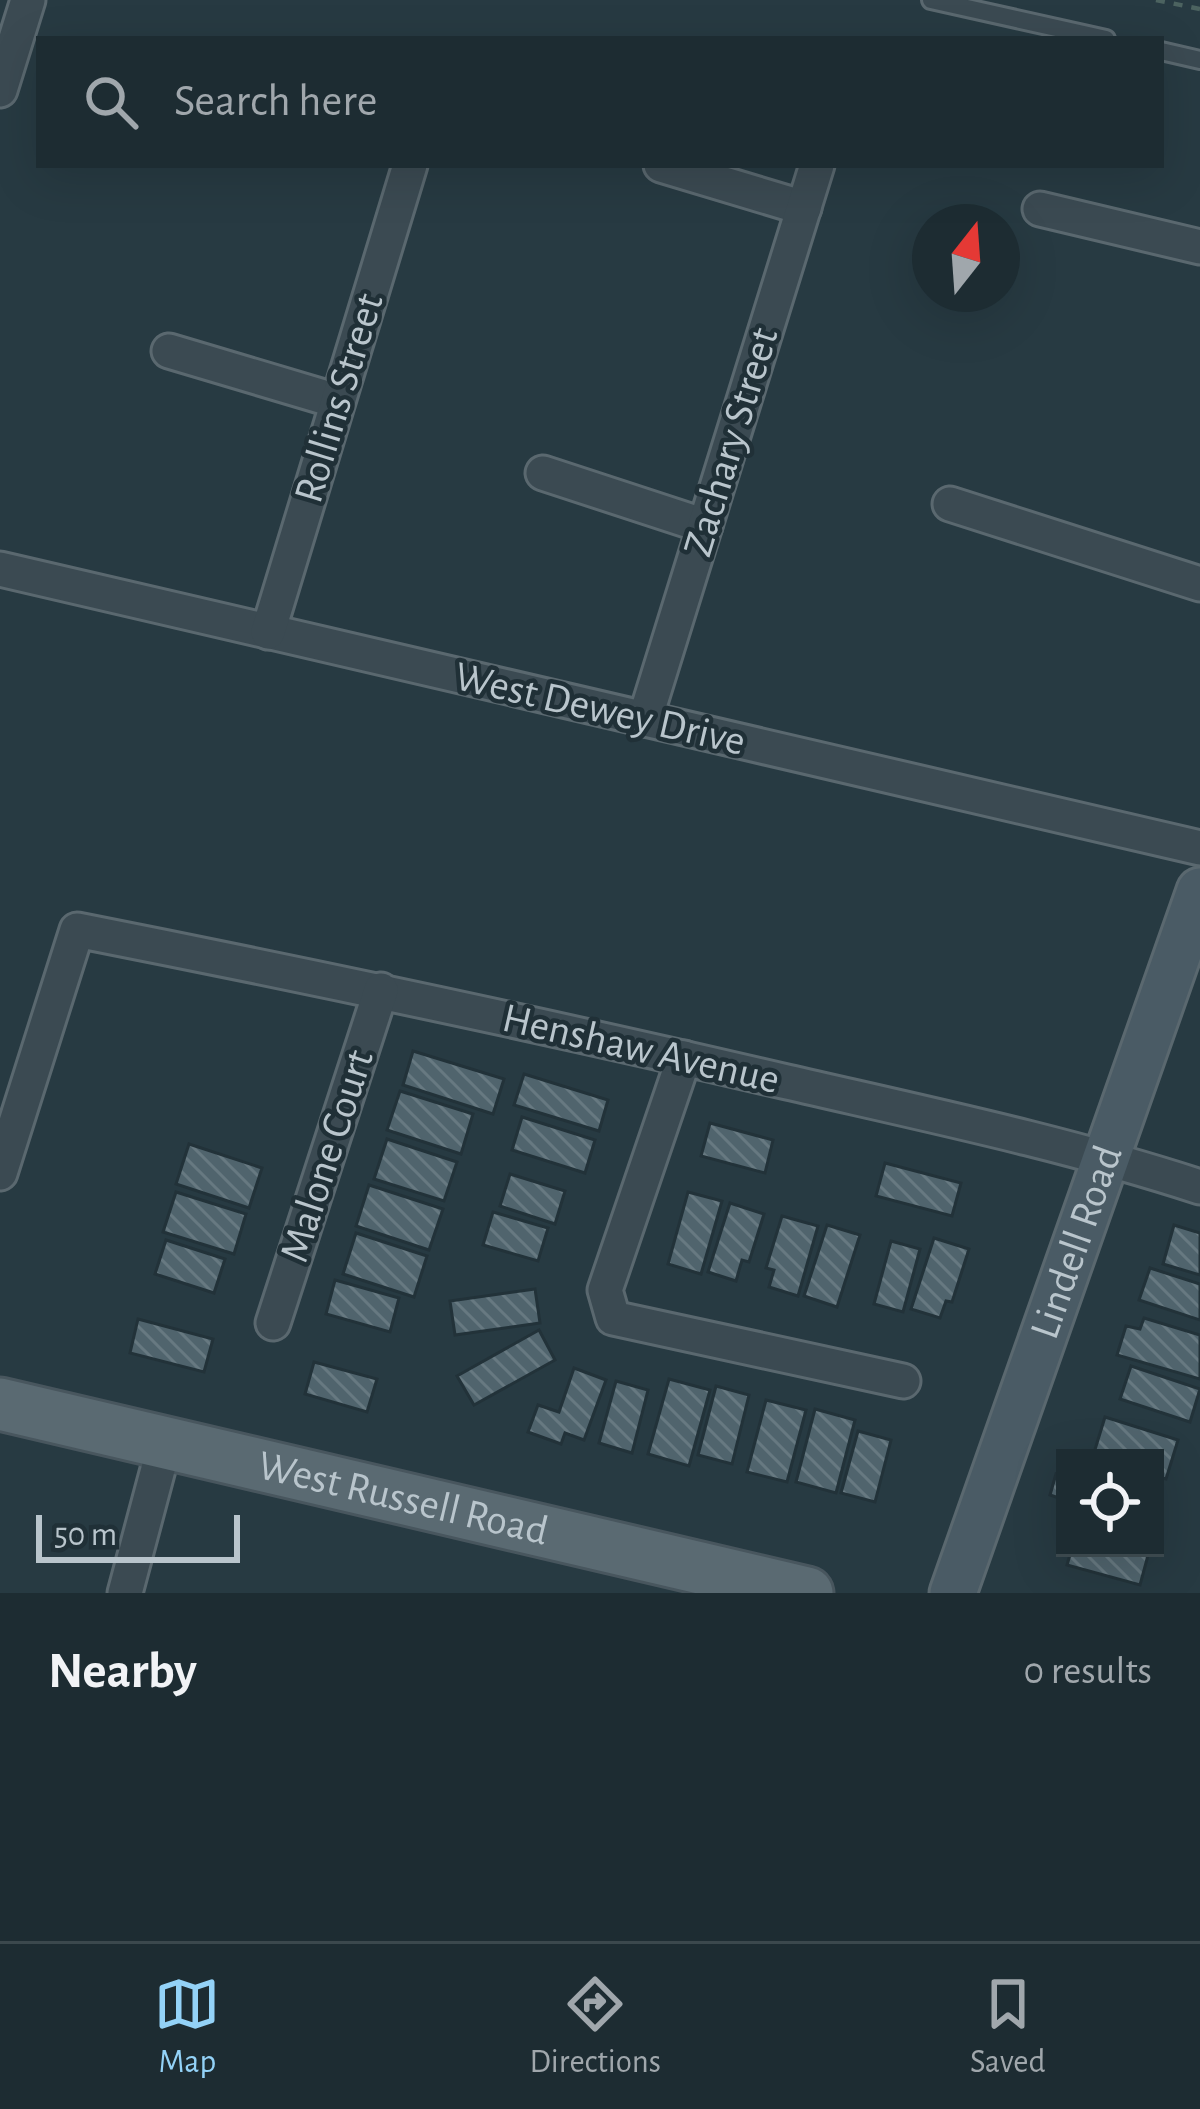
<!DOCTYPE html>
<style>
body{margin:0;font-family:"Alegreya Sans",sans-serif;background:#25343a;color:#f1f3f6}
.controls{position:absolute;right:36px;bottom:36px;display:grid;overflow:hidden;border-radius:0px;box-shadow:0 12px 48px #0002}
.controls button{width:108px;height:108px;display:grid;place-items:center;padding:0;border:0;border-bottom:3px solid #3b484d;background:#1d2c32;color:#f1f3f6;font:60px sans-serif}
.compass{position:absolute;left:912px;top:204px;width:108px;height:108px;border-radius:50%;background:#1d2c32;box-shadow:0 12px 48px #0002;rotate:17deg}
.scale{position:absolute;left:36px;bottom:30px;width:204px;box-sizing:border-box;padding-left:12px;border:6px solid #b9c5cc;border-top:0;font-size:33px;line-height:42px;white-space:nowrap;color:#b9c5cc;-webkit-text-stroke:9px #203037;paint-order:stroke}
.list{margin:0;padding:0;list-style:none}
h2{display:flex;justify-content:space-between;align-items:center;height:156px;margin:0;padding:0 48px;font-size:51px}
h2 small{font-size:39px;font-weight:400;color:#a0a7ac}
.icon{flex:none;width:66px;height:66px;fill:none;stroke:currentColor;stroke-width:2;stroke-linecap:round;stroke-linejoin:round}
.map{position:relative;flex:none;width:1200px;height:1593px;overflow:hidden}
.search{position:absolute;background:#1d2c32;box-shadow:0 12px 48px #0002;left:36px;right:36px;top:36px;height:132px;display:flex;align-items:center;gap:30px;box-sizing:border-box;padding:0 42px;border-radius:0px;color:#a0a7ac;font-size:45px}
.sheet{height:348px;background:#1d2c32}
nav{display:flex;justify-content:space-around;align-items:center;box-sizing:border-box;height:168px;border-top:3px solid #3b484d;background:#1d2c32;font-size:33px;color:#a0a7ac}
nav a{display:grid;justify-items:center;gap:6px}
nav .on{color:#93d2f7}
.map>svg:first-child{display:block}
.building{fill:url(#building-back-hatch);stroke:#223239;stroke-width:3}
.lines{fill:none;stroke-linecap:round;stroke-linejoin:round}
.lane-casing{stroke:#5a686f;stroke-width:22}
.street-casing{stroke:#5a686f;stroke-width:39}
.secondary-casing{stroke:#5a686f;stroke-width:51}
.primary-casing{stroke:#48565e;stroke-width:57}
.path{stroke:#4c6360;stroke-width:4.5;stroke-dasharray:9 9;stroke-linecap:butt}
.lane{stroke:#3b4a52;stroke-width:16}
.street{stroke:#3b4a52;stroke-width:33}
.secondary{stroke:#4a5b65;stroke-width:45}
.primary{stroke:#5a6a72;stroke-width:51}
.labels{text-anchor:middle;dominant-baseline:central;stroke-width:9;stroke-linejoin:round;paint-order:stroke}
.street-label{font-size:42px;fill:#b9c5cc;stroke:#203037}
</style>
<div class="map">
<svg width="1200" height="1593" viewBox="0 0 1200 1593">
<defs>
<pattern id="building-back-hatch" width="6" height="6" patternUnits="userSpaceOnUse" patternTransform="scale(3)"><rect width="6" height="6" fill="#50646d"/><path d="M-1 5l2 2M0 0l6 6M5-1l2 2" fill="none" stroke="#677981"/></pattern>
</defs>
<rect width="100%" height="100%" fill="#273a42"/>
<g class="building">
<polygon points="413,1051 504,1079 493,1114 403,1085"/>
<polygon points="524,1074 608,1100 599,1131 514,1105"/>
<polygon points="400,1091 473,1114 461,1154 387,1130"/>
<polygon points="522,1117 595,1140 585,1173 512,1150"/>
<polygon points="710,1123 773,1140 765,1173 701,1156"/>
<polygon points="387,1139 457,1162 444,1201 374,1179"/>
<polygon points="189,1144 262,1168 249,1208 176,1184"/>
<polygon points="885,1163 961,1183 952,1216 876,1196"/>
<polygon points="510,1174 565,1191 555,1224 500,1206"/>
<polygon points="369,1185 443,1209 429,1250 356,1226"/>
<polygon points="176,1192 246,1214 234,1254 163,1232"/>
<polygon points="688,1192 722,1201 701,1274 668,1264"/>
<polygon points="730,1203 764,1214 749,1262 742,1260 736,1281 708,1272"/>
<polygon points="493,1212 548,1228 538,1261 483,1245"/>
<polygon points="782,1216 818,1226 798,1296 769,1287 774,1270 766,1268"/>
<polygon points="827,1225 860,1235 837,1307 804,1296"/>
<polygon points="1174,1225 1200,1233 1200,1275 1163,1264"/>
<polygon points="356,1233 427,1256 414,1297 343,1274"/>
<polygon points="934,1238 969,1249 952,1302 946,1301 940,1318 911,1309"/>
<polygon points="166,1240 225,1259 214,1293 155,1274"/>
<polygon points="891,1241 920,1249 903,1312 874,1304"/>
<polygon points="1150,1268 1200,1284 1200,1320 1139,1300"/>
<polygon points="335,1280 399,1298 390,1332 326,1314"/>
<polygon points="535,1289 540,1323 455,1335 450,1301"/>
<polygon points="1144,1318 1200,1335 1200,1379 1117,1355 1126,1326 1140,1329"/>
<polygon points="138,1319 213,1339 204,1372 130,1353"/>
<polygon points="539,1330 555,1360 474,1405 457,1376"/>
<polygon points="314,1362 377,1379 367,1412 305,1394"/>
<polygon points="1131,1366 1200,1389 1190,1422 1120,1399"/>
<polygon points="574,1368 606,1380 584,1440 565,1433 561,1444 528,1432 538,1405 559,1412"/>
<polygon points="669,1379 710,1390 689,1466 648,1454"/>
<polygon points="616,1381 648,1390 632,1453 599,1443"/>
<polygon points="716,1386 749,1395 732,1464 698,1455"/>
<polygon points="766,1400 806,1410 787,1482 747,1472"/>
<polygon points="815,1409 855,1420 836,1493 796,1482"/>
<polygon points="1105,1417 1178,1440 1166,1479 1155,1476 1155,1458 1093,1456"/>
<polygon points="858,1431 891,1440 875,1502 841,1493"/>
<polygon points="1056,1474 1065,1477 1065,1500 1050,1495"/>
<polygon points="1072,1548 1150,1548 1140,1585 1067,1565"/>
</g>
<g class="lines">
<defs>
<g id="lane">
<polyline points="931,0 1106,39"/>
<polyline points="1161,51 1200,60"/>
</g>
<g id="street">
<polyline points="0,90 28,0"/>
<polyline points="661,165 804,208"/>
<polyline points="1040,209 1200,247"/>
<polyline points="169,351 337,401"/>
<polyline points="543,473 705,526"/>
<polyline points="950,504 1200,584"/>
<polyline points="0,569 1200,848"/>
<polyline points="268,632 410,165"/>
<polyline points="645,719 817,165"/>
<polyline points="684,1058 605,1290 613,1318 903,1381"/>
<path d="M 0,1173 L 77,930 C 315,977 551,1027 787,1082 C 926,1114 1065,1143 1200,1187"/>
<polyline points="273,1323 381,990"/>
<polyline points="125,1593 165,1443"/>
</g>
<g id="secondary">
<path id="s1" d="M 953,1593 L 1200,891"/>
</g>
<g id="primary">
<path id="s2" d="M 0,1404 L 807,1593"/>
</g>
</defs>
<use href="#lane" class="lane-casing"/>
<use href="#street" class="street-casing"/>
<use href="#secondary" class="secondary-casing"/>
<use href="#primary" class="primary-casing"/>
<polyline class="path" points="1156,0 1200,9"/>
<use href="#lane" class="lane"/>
<use href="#street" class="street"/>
<use href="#secondary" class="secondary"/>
<use href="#primary" class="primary"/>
</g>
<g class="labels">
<g class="street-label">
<text transform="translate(339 398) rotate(-73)">Rollins Street</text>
<text transform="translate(731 442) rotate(-73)">Zachary Street</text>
<text transform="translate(600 709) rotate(13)">West Dewey Drive</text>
<text transform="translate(641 1049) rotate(13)">Henshaw Avenue</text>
<text transform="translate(327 1156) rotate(-72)">Malone Court</text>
<text stroke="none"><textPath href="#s1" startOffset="372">Lindell Road</textPath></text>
<text stroke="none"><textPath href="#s2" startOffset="414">West Russell Road</textPath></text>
</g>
</g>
</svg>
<div class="controls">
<button><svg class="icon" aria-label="locate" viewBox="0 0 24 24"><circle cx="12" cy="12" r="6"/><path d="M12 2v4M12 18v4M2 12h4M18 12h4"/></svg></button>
</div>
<svg class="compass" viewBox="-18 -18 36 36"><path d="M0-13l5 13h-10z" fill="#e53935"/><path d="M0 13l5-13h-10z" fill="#a0a7ac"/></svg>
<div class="scale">50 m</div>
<div class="search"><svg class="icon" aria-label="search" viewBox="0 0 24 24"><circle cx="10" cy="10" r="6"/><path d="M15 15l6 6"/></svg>Search here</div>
</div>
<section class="sheet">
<h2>Nearby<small>0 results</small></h2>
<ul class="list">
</ul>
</section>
<nav>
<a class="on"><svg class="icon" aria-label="map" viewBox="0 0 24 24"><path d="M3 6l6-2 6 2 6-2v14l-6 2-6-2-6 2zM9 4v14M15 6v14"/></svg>Map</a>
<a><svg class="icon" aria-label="directions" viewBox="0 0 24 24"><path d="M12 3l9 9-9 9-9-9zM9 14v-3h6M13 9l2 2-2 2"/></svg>Directions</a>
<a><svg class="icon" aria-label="saved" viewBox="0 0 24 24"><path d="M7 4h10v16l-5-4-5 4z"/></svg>Saved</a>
</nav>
